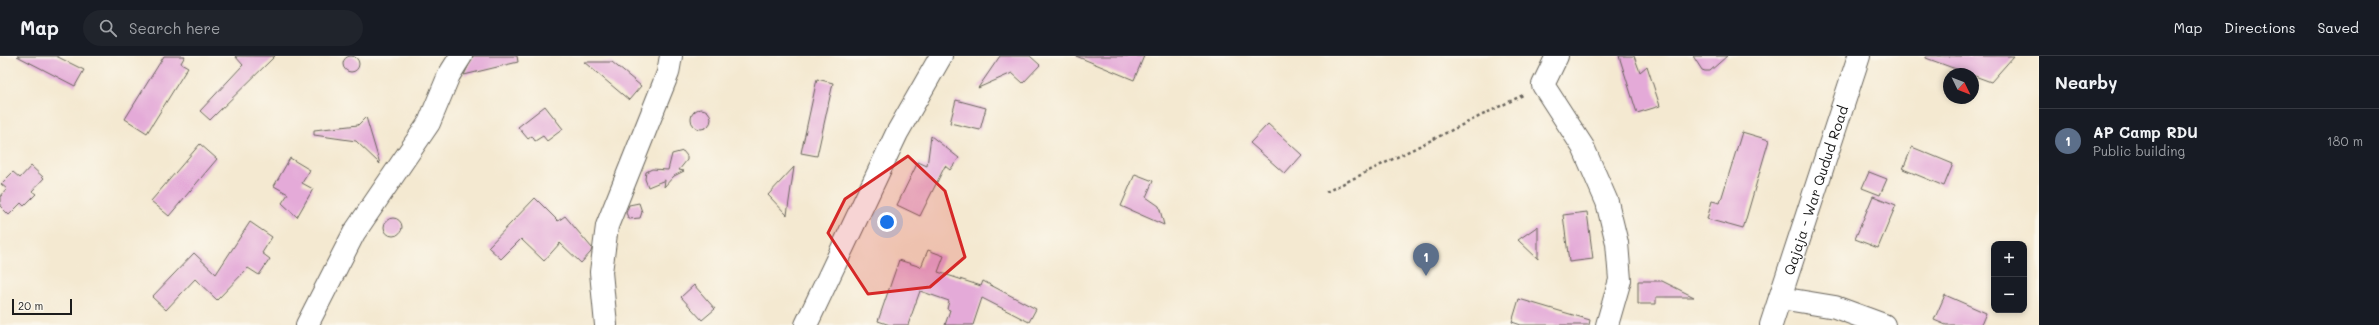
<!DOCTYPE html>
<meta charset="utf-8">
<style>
body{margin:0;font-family:Mali,sans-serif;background:#20242c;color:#f1f3f6}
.controls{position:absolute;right:12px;bottom:12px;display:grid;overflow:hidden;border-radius:8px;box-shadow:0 2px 6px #0003}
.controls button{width:36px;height:36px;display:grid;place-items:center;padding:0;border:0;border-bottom:1px solid #363941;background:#171b24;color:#f1f3f6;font:20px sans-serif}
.compass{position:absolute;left:1943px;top:12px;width:36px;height:36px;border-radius:50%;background:#171b24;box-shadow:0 2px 6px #0003;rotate:133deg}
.scale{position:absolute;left:12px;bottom:10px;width:60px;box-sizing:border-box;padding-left:4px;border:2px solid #1c1c1c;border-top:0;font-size:11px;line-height:14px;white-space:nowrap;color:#1c1c1c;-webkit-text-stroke:3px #fbf7ec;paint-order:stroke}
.you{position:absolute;left:887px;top:166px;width:14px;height:14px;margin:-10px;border:3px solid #fff;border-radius:50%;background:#1a73e8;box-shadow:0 0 0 6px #1a73e833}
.badge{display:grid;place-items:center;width:26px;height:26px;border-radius:50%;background:#d690ce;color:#fff;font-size:13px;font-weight:700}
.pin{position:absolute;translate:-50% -33px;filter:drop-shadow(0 1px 2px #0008)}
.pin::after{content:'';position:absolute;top:21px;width:14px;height:12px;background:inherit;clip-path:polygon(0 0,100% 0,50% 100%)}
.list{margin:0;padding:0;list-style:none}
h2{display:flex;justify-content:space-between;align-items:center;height:52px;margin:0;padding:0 16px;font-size:17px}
h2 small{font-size:13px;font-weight:400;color:#9ea1a6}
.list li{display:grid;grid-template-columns:26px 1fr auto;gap:12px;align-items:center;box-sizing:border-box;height:64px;padding:0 16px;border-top:1px solid #363941}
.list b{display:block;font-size:15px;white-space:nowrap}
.list p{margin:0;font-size:13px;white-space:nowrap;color:#9ea1a6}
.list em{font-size:13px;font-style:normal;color:#9ea1a6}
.icon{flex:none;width:22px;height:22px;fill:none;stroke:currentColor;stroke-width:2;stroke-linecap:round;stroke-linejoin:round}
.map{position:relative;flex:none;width:2039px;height:269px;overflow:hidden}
header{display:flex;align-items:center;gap:24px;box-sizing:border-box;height:56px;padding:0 20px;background:#171b24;border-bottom:1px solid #363941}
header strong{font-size:19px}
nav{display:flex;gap:22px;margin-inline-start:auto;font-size:14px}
.search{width:280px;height:36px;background:#20242c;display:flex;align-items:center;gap:10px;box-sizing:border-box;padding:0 14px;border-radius:22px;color:#9ea1a6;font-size:15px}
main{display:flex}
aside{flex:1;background:#171b24}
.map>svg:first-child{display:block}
.building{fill:#e4aad8}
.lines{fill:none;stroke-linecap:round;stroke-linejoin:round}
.minor-casing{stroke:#68645b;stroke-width:24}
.path{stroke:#68645b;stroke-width:2.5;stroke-dasharray:3 3;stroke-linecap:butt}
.minor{stroke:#fff;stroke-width:22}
.marked{fill:#d62828;fill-opacity:0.2;stroke:#d62828;stroke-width:3;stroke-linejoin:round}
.labels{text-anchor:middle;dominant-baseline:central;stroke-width:3;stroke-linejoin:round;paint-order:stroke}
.street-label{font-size:14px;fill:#1c1c1c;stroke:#fbf7ec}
</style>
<header>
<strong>Map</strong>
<div class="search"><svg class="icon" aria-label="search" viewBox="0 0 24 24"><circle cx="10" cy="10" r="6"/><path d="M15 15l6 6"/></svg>Search here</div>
<nav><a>Map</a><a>Directions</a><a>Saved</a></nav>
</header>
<main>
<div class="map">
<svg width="2039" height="269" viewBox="0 0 2039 269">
<rect width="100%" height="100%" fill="#fbf7ec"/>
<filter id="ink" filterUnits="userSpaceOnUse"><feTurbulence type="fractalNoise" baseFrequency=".025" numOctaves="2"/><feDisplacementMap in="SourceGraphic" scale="8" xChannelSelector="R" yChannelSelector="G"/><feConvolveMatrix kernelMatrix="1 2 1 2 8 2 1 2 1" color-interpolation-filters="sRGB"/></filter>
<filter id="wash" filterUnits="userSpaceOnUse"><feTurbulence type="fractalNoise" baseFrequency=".012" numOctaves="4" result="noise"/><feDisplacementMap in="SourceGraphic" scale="16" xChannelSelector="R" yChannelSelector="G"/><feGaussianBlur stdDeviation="0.9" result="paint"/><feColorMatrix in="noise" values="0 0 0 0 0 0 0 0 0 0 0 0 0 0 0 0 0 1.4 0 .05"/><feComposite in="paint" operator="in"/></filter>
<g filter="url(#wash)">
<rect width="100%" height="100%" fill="#f4e9d1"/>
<g id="blocks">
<g class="building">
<polygon points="17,0 56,0 84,14 75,30"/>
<polygon points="164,0 185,0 181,7 188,11 147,77 125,63"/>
<polygon points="235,0 275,0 210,64 200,55 243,9"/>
<polygon points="473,0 517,0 518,6 464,19"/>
<polygon points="1000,0 1030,0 1040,9 1023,27 1012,17 978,32"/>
<polygon points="1076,0 1144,0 1134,24"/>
<polygon points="1619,0 1634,0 1640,16 1647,10 1660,50 1637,57"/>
<polygon points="1693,0 1727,0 1710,15 1705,15 1702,14"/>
<polygon points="1926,0 2014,0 1991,26 1926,2"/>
<circle cx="351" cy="8" r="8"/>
<polygon points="584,6 612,6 641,30 629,44"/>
<polygon points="817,23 833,27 817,100 801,97"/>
<polygon points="956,44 986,52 980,74 950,67"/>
<polygon points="545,50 563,73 547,85 543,80 535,85 532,80 528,83 518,71"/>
<circle cx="701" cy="63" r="10"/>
<polygon points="366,61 380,108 356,85 314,79 314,74 358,69"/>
<polygon points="1268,68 1302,99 1285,118 1250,87"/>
<polygon points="1742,76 1769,84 1743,173 1707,163 1712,145 1720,147"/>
<polygon points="931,80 959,102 950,114 945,110 920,160 897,149 918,106 927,110"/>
<polygon points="200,88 217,103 169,160 151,145"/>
<polygon points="1912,91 1953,108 1944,130 1903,113"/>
<polygon points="683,95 687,100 687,104 679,114 684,115 674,120 664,131 665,124 648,131 645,123 646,116 652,113 668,114 672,98"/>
<polygon points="290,102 310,114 302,127 313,133 297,161 282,147 288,138 274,130"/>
<polygon points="31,110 44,122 32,135 36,138 24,150 21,147 9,159 0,150 0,141 7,133 1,128 13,116 20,122"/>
<polygon points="794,111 787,159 768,139"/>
<polygon points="1869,116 1887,123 1880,139 1862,132"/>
<polygon points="1135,118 1153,125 1146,141 1159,150 1164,169 1121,150"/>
<polygon points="1873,140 1896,149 1878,192 1855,183"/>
<polygon points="535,142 558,165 565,160 592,192 591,196 581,207 560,187 544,205 521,183 501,203 488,191"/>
<polygon points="639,147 642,156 640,162 629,163 626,157 629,149"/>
<polygon points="1587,156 1593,203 1569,206 1563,159"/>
<circle cx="393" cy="171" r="9"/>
<polygon points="250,166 272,181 262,197 270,203 259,219 248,212 217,244 195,223 166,254 152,241 194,197 216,218"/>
<polygon points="1538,170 1538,203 1518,184"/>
<polygon points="928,194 944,200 938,216 981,230 983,225 1036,253 1029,266 982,242 973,269 945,269 950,254 947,253 949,245 920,235 908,269 890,269 878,265 899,204 921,211"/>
<polygon points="1638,225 1662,225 1694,241 1656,241 1656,248 1638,248"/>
<polygon points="694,229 715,253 702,264 681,241"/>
<polygon points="1945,239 1986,257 1981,269 1946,269 1934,264"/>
<polygon points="1519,243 1590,264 1589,269 1521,269 1512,266"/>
</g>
</g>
</g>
<g filter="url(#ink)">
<use href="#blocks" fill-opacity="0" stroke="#68645b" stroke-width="1"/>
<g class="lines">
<defs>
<g id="minor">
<polyline points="1557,0 1543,29 1583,91 1607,146 1617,187 1620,224 1607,269"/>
<polyline points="1780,242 1835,251 1884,269"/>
<polyline points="307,269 354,177 429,67 449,19 461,0"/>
<polyline points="606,269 601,216 607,170 668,17 671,0"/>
<polyline points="806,269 897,77 941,0"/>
<path id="s1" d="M 1771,269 L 1859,0"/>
</g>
</defs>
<use href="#minor" class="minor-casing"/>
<polyline class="path" points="1326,136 1525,38"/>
<use href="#minor" class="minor"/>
</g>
</g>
<path class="marked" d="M 908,100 L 945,135 L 965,201 L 930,231 L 868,238 L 828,177 L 845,143 Z"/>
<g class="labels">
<g class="street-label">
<text stroke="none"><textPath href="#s1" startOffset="142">Qajaja - War Qudud Road</textPath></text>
</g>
</g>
</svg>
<div class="controls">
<button>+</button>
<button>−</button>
</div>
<svg class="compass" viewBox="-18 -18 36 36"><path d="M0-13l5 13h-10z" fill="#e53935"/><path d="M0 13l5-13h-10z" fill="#9ea1a6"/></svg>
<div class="scale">20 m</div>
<div class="you"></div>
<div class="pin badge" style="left:1426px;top:220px;background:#5c6f8a">1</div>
</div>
<aside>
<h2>Nearby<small></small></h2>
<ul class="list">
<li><span class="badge" style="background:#5c6f8a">1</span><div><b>AP Camp RDU</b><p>Public building</p></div><em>180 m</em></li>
</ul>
</aside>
</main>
